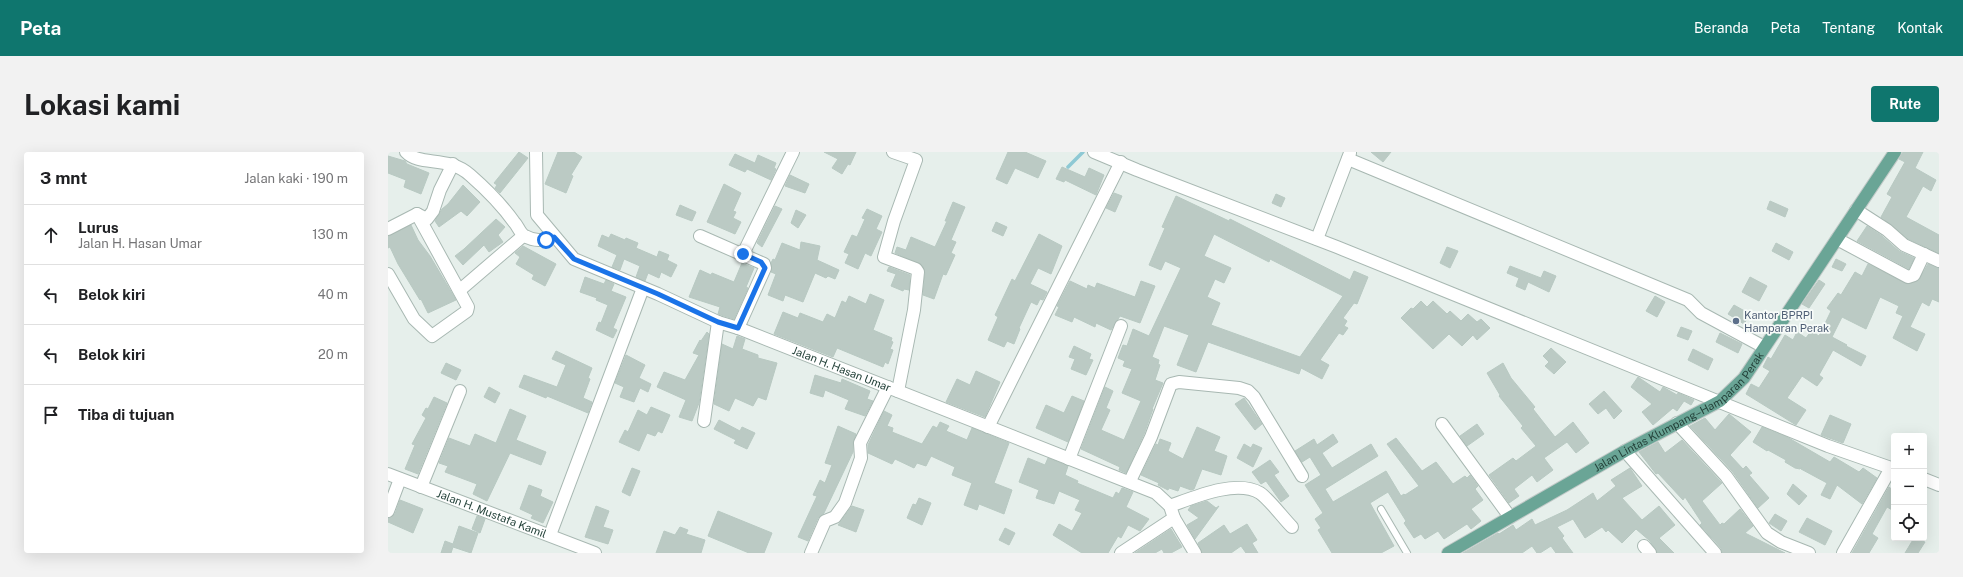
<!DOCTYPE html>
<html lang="id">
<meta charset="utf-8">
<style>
body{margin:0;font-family:"Public Sans",sans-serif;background:#f2f2f2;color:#202124}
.controls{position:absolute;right:12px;bottom:12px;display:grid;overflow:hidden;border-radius:4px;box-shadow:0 4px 16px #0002}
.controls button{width:36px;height:36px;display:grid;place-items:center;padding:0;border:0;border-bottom:1px solid #e0e0e0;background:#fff;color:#202124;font:20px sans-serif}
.stop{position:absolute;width:12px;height:12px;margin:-9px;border:3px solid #1a73e8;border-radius:50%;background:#fff}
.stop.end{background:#1a73e8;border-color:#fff;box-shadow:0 1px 4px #0008}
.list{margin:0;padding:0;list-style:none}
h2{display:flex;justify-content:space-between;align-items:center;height:52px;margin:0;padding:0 16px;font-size:17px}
h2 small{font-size:13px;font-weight:400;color:#757577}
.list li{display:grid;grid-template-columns:26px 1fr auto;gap:12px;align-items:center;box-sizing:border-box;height:60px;padding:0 16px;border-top:1px solid #e0e0e0}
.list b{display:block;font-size:15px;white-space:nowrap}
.list p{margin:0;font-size:13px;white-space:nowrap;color:#757577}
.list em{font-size:13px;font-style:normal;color:#757577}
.icon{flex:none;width:22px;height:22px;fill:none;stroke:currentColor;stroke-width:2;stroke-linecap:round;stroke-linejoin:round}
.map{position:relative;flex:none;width:1551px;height:401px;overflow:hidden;border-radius:4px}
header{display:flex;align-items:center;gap:24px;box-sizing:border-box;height:56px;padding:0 20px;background:#0f766e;color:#fff}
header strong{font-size:19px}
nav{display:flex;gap:22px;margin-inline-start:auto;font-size:14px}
.intro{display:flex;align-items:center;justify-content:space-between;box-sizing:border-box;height:96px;padding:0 24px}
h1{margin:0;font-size:28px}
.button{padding:10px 18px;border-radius:4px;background:#0f766e;color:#fff;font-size:14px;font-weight:700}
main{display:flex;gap:24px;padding:0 24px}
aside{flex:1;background:#fff;border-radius:4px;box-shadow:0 4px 16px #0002}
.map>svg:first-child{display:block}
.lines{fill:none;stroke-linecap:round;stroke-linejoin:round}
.stream{stroke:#8ec9d4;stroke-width:3.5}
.building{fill:#bbcac4;stroke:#b8c9c2;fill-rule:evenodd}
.service-casing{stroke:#a8b8b2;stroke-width:8}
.minor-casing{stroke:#a8b8b2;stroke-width:14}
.tertiary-casing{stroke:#a8b8b2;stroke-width:14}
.primary-casing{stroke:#c2cac8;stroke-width:14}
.service{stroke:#fff;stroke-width:6}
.minor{stroke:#fff;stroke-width:12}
.tertiary{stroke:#fff;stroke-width:12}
.primary{stroke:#6aa596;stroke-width:12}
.route{stroke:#1a73e8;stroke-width:5}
.service-dot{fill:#5c6f8a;stroke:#f7fbf9;stroke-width:1.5}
.labels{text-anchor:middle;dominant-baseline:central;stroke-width:3.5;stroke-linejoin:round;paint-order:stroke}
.service-label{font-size:11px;fill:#4e5e75;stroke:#f7fbf9;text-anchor:start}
.street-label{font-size:11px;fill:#24423a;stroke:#f7fbf9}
</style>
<header>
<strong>Peta</strong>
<nav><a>Beranda</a><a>Peta</a><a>Tentang</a><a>Kontak</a></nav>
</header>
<div class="intro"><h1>Lokasi kami</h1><a class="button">Rute</a></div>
<main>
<aside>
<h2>3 mnt<small>Jalan kaki · 190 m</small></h2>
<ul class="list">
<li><svg class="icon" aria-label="ahead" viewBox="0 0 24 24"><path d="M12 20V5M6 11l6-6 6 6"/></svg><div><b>Lurus</b><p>Jalan H. Hasan Umar</p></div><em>130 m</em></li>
<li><svg class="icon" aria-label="left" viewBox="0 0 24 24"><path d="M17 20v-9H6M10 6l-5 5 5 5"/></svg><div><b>Belok kiri</b></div><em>40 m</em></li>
<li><svg class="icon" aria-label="left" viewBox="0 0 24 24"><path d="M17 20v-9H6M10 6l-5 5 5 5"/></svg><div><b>Belok kiri</b></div><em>20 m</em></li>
<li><svg class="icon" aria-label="arrive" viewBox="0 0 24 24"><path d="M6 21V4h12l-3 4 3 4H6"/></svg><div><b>Tiba di tujuan</b></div></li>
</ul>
</aside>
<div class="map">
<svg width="1551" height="401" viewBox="0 0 1551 401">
<rect width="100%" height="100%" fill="#e6efeb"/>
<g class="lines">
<polyline class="stream" points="680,15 695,0"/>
</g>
<g class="building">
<polygon points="131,0 140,6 112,41 107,36 109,33 106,31"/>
<polygon points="170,0 186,0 194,5 183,23 185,24 178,41 157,32"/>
<polygon points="436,0 468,0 462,13 460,12 454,22 444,16 450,7"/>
<polygon points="620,0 637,0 658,9 650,26 627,16 619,32 608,27"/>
<polygon points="983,0 1003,0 995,10"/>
<polygon points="1515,0 1535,0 1527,16 1548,28 1543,39 1535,34 1518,65 1551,83 1551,101 1520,87 1493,65 1504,45 1499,42 1517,10 1511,7"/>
<polygon points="347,2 367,11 370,3 388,11 386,16 388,17 383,28 359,17 357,20 341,13"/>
<polygon points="0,4 17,9 19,12 41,21 33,42 16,35 18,28 0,21"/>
<polygon points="674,15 697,25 701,16 716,23 708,43 677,28 676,30 668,27"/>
<polygon points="402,23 421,32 417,41 397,34"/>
<polygon points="336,32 353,41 345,59 348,60 345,66 353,70 347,82 319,70"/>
<polygon points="75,33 92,50 79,64 73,59 51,75 47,69 54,57 60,52"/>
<polygon points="726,41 734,44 727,60 718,56"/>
<polygon points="888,42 897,46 893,55 884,51"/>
<path d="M 788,44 L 841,69 L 842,67 L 962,128 L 966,119 L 980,125 L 969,152 L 966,151 L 955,166 L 959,169 L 956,174 L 960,176 L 955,183 L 951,181 L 932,208 L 941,213 L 934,227 L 913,216 L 911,222 L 820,190 L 808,220 L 789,213 L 801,183 L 776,174 L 764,205 L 771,208 L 770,212 L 772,213 L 767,228 L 775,231 L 764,257 L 765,257 L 756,282 L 738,321 L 731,318 L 732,315 L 693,297 L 717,235 L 725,239 L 718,256 L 722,258 L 713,278 L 736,288 L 753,249 L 734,241 L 744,217 L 735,214 L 737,209 L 730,206 L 735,193 L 739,194 L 745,177 L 761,184 L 793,116 L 777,109 L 773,118 L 761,113 L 777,76 L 774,75 ZM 826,82 L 881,110 L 882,107 L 955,144 L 912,205 L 823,173 L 832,151 L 819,145 L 827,127 L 836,131 L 843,116 L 816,104 Z"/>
<polygon points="1382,49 1400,57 1397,65 1379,57"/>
<polygon points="565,50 577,55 563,88 568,90 563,101 567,103 558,123 555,122 546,147 535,143 537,121 534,113 507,101 509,95 518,98 523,85 547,95 559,69 557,69"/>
<polygon points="292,53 308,60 304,69 288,63"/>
<polygon points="387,54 394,57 374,95 369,91"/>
<polygon points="479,57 494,64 488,77 494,80 483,104 477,101 470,117 457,111 461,102 456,100 464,83 469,85 477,67 474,66"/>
<polygon points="408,58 418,63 410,76 403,71"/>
<polygon points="108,67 117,75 110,83 115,90 101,100 96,93 75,113 67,104 76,97"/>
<polygon points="608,70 619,75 615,84 604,79"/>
<polygon points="23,73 30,88 42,104 68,148 40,161 33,147 32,148 10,112 2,95 0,96 0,84"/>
<polygon points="1479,74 1494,84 1511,99 1526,106 1521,117 1469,89"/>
<polygon points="223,82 237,88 238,86 250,91 248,96 269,105 271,99 281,103 279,108 289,113 283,125 273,120 271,126 260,121 257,129 248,125 252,114 236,107 232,118 224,115 229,103 210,94 214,83 221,86"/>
<polygon points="651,82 674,94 663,122 650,116 642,132 659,140 655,148 652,147 649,153 643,150 631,176 632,177 626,192 619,189 616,195 600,188 610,165 607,163 624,127 627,129"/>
<polygon points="413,90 432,94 429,108 451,118 447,127 440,124 438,126 427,121 415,150 397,143 395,149 380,143 388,122 383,120 383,111 385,107 387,108 394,91 412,98"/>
<polygon points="1388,91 1405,100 1401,108 1384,99"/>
<polygon points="135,94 168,112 157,134 144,127 146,123 128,112 132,105 127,101"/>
<polygon points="1059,95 1070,99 1062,116 1052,111"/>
<polygon points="1448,107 1458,112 1454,119 1444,115"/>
<polygon points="354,111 366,116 358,135 360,136 346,167 330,162 332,155 301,145 312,118 323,123 324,121 346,130"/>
<polygon points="1480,112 1520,132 1531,128 1540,112 1551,116 1551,150 1544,147 1541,154 1534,150 1522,175 1537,182 1529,199 1505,186 1515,164 1508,161 1511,154 1492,145 1478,177 1454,165 1444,185 1459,193 1458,194 1478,204 1473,214 1445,198 1431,223 1435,226 1429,234 1414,224 1399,246 1418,258 1408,273 1358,242 1363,232 1371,236 1382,219 1375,215 1380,205 1383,207 1397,183 1405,188 1409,180 1418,186 1423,179 1431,184 1443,159 1439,156 1450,141 1453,143 1467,120 1474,124"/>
<polygon points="1122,114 1153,126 1156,119 1168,124 1161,140 1140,130 1137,138 1128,134 1131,126 1119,121"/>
<polygon points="501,115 522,123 521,138 516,137 515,139 503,134 508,122 499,119"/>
<polygon points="197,125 216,132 218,128 226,132 223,139 238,145 225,176 229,178 225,186 208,178 211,170 213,171 220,153 208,148 209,146 192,140"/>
<polygon points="1362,125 1379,134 1371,149 1354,140"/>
<polygon points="1431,128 1437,132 1421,156 1414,152"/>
<polygon points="682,129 699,137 700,133 707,136 709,131 747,145 753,129 767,134 752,171 732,164 723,178 708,171 707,175 686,165 684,170 667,163 671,155 669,154"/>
<polygon points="482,142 496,148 485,178 504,186 503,189 505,190 502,197 505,198 500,212 497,210 495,215 449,196 445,205 386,182 395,160 410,166 412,161 435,170 439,162 447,166 454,149 458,151 461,144 478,152"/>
<polygon points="1267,144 1277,150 1269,165 1258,159"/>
<polygon points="1033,149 1039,155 1045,149 1059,162 1062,159 1073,169 1080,162 1089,170 1093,167 1102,176 1089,188 1085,183 1074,194 1061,182 1045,197 1013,166 1023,156 1025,157"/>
<polygon points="1346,153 1362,162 1356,172 1340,162"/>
<polygon points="1293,175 1304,179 1300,188 1289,184"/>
<polygon points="319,180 321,182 311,251 304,269 291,265 298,248 269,235 276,220 297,228 311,203 305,201 312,188 313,189"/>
<polygon points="1332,181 1354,192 1350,201 1328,190"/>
<polygon points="349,184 357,187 354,197 370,203 370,206 389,211 378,248 370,245 365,254 347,246 341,259 326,252 334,192 345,197"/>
<polygon points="686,194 703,202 701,207 705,208 698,223 683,217 687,207 681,205"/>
<polygon points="1163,196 1178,210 1166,222 1157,214 1161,210 1155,204"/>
<polygon points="1305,197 1325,207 1320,218 1300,208"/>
<polygon points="168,199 204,216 200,226 202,227 195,246 204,250 200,261 159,244 158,246 131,235 136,223 169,235 178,213 164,207"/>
<polygon points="238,203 257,213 251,226 263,232 260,240 252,236 246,250 232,245 236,235 227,231"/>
<polygon points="58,211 73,218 68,228 53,221"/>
<polygon points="1115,211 1123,226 1147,255 1145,257 1167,285 1185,270 1201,291 1188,301 1179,290 1156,306 1165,318 1149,330 1144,323 1126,337 1131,344 1121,351 1101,323 1125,306 1128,309 1148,294 1133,276 1135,274 1111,244 1112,243 1099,221"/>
<polygon points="588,219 612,230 597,265 558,250 569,227 582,233"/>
<polygon points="427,223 453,231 454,227 482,239 479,247 485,249 477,264 457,257 461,248 437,238 435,245 422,241"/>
<polygon points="1250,225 1272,240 1275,235 1289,243 1290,241 1306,248 1303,253 1296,249 1289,259 1285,256 1265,273 1254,260 1264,252 1243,235"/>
<polygon points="101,235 112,241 107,251 96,245"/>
<polygon points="1216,239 1234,259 1226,267 1218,256 1210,262 1201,252"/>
<polygon points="684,244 696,249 680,290 648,276 658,253 676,261"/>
<polygon points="46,245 59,251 30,322 17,317 27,293 24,292 38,266 34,263 38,256 40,257"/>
<polygon points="856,246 874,272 867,278 847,252"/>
<polygon points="263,255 282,263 274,281 270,279 267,284 259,281 251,299 231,290 237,278 240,280 250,258 259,263"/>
<polygon points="122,257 138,264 128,288 158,300 153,313 122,301 99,349 85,342 89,332 57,320 60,314 51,311 61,286 82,294 87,282 108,291"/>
<polygon points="496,259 504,263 499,274 505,276 504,280 534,292 545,274 549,276 552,270 561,274 558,279 579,288 584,276 621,291 606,331 624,338 616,362 591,352 589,358 576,353 584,331 564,323 567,315 543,304 538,314 529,311 526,316 507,307 504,312 480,301 480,293"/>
<polygon points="1341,262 1363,280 1342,303 1355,317 1358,314 1364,321 1361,323 1381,346 1370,356 1344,319 1302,274 1317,266 1327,278"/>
<polygon points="1442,263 1463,272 1455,291 1433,283"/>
<polygon points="331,268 352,279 354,275 367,281 359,297 346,291 348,288 326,277"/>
<polygon points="1089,272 1096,282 1079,294 1072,284"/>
<polygon points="450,274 468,282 465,291 465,300 436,361 430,366 420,389 410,385 429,344 425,343 432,328 437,331 444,313 437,311"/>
<polygon points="809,275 832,285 826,299 839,304 833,323 814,317 806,337 803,338 792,334 790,339 781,336 780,338 770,333 771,331 753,323 768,292 770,293 772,287 783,291 780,299 795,307"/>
<polygon points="1374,275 1399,285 1442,310 1446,305 1471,320 1475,316 1489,326 1474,352 1449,333 1442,347 1433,343 1439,331 1413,317 1414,315 1412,317 1407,316 1397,310 1398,308 1380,298 1379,299 1365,290"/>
<polygon points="945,282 950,290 934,301 944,316 983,292 990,304 937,337 945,350 998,319 1013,344 1016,342 1017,343 1031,334 999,292 1008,286 1034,319 1048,310 1065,332 1077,324 1079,326 1082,323 1090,334 1087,337 1095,348 1083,357 1093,369 1083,377 1079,372 1056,387 1050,379 1037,387 1033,382 1026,386 1016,371 1018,369 1000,340 982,351 1006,394 993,401 944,401 930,378 933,376 927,367 935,361 917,333 933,323 922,305 914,310 907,299 926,287 929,293"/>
<polygon points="1294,288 1334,331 1314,349 1332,373 1334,371 1336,372 1352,357 1365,374 1357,381 1397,401 1334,401 1333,396 1312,373 1314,371 1297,345 1295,348 1270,321 1268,322 1251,300 1270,290 1277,301"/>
<polygon points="856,292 863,296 865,292 874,296 865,315 849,306"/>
<polygon points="640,306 657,313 660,306 680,314 677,323 690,329 689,331 725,346 728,340 731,342 734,336 745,340 738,355 761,367 752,379 740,373 733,386 730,384 720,401 694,401 665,383 671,372 684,379 694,361 687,358 692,348 671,339 666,352 648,346 651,338 631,330"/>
<polygon points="882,308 891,320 886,323 901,344 893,350 878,329 873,332 864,320"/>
<polygon points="244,316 252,319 242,344 234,340"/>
<polygon points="1242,316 1254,334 1234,346 1254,368 1271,354 1287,373 1271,386 1286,401 1269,401 1262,389 1248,377 1234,391 1220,378 1218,380 1214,375 1197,386 1185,367 1169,375 1176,384 1174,386 1185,401 1168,401 1163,394 1152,401 1149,401 1144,394 1134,401 1075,401 1110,381 1111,382 1125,373 1128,378 1144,367 1147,373 1179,358 1205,341 1209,349 1228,334 1223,328"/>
<polygon points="1405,332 1419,344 1411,353 1399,342"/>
<polygon points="141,333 154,338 152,344 165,350 155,371 143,366 145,363 132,357"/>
<polygon points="1501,335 1506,339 1506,359 1499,355 1484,382 1490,386 1481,401 1464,401"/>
<polygon points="531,346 543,351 534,373 519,366 525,352 528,353"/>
<polygon points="12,348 35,357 25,381 0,370 0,366 7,362"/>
<polygon points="819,349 828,356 831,354 807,387 799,373 811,366 800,358 803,354"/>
<polygon points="208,354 221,359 215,375 225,378 220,392 197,385"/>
<polygon points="464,354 476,358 468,380 450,373"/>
<polygon points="330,359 384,381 376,401 361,401 320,384"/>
<polygon points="1387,362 1399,369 1393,379 1381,371"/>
<polygon points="89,364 97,367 92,381 84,377"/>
<polygon points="1419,366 1444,379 1437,393 1411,380"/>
<polygon points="859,372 869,388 864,391 870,401 858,401 853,394 843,401 814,401 810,391 836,373 842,382"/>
<polygon points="71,374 90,381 83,401 65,395 63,401 53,401 57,389 65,392"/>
<polygon points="292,375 300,378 298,382 317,388 313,401 268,401 276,379 287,383"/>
<polygon points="617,376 627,381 621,393 611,388"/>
<polygon points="783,377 794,395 783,401 776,401 774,397 767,401 747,401"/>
<polygon points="1526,386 1537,390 1530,401 1517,401"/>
</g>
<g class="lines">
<defs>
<polyline id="service" points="993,357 1019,401"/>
<g id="minor">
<path d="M 18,0 C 32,15 60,3 82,23 C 98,37 114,53 126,70 C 130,74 132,82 137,84 C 147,90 156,88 166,85"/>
<path id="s1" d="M 148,0 L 149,63 L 186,107 L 270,142 L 330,170 L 350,176 L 768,341 L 782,354 L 786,366 L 807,401"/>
<polyline points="505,0 528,8 506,69 496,105 528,117 530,120 526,158 510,239"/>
<polyline points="706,0 749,18 949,95 1440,294 1506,317"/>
<polyline points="960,7 1300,148 1313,161 1376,195"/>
<polyline points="1468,58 1499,78 1516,93 1551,109"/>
<polyline points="0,77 29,62 39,67 45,59 52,38 65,12"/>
<polyline points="312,84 376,112 377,116 350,176"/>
<polyline points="929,87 962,1"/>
<polyline points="1449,87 1520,125 1526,123 1536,102"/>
<polyline points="355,102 405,0"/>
<polyline points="0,122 26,167 44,184 79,159 80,155 29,62"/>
<polyline points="72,138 135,84"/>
<polyline points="316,269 330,170"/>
<polyline points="1289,271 1338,324 1379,381 1393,390 1421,401"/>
<polyline points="1054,272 1122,365"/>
<polyline points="600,275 733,10"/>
<polyline points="1237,299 1327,401"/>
<polyline points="681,307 733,174"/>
<polyline points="1536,327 1551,333"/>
<polyline points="742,329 763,285 783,232 791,230 851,236 860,239 866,245 914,324"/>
<polyline points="33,335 72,239"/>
<path d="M 782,354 C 807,345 848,327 872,341 C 882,348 895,366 904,375"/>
<polyline points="0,359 12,327"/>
<polyline points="162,383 255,136"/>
<polyline points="1256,394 1262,401"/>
<polyline points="423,401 437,369 447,365 457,351 473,306 472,291 500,235"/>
<polyline points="733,401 786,366"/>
<polyline points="1455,401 1503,316"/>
</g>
<g id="tertiary">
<path id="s2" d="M 0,322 L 207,401"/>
</g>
<g id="primary">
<path id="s3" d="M 1060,401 L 1237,299 L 1332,249 L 1356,226 L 1507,0"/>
</g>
</defs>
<use href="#service" class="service-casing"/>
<use href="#minor" class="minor-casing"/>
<use href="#tertiary" class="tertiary-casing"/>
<use href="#primary" class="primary-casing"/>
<use href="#service" class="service"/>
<use href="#minor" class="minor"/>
<use href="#tertiary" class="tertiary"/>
<use href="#primary" class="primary"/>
</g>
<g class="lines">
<polyline class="route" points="158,88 166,85 186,107 270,142 330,170 350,176 377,116 373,110 355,102"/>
</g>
<circle class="service-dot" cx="1348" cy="169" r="4"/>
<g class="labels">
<g class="service-label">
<text x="1356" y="163">Kantor BPRPI<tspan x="1356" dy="13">Hamparan Perak</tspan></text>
</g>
<g class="street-label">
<text stroke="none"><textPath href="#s1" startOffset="410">Jalan H. Hasan Umar</textPath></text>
<text stroke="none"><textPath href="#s3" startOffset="272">Jalan Lintas Klumpang–Hamparan Perak</textPath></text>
<text stroke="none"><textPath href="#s2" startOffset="111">Jalan H. Mustafa Kamil</textPath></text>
</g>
</g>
</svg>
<div class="controls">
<button>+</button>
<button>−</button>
<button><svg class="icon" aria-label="locate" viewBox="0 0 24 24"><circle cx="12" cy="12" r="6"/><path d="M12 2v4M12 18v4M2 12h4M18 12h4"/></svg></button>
</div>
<div class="stop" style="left:158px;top:88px"></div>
<div class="stop end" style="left:355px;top:102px"></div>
</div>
</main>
